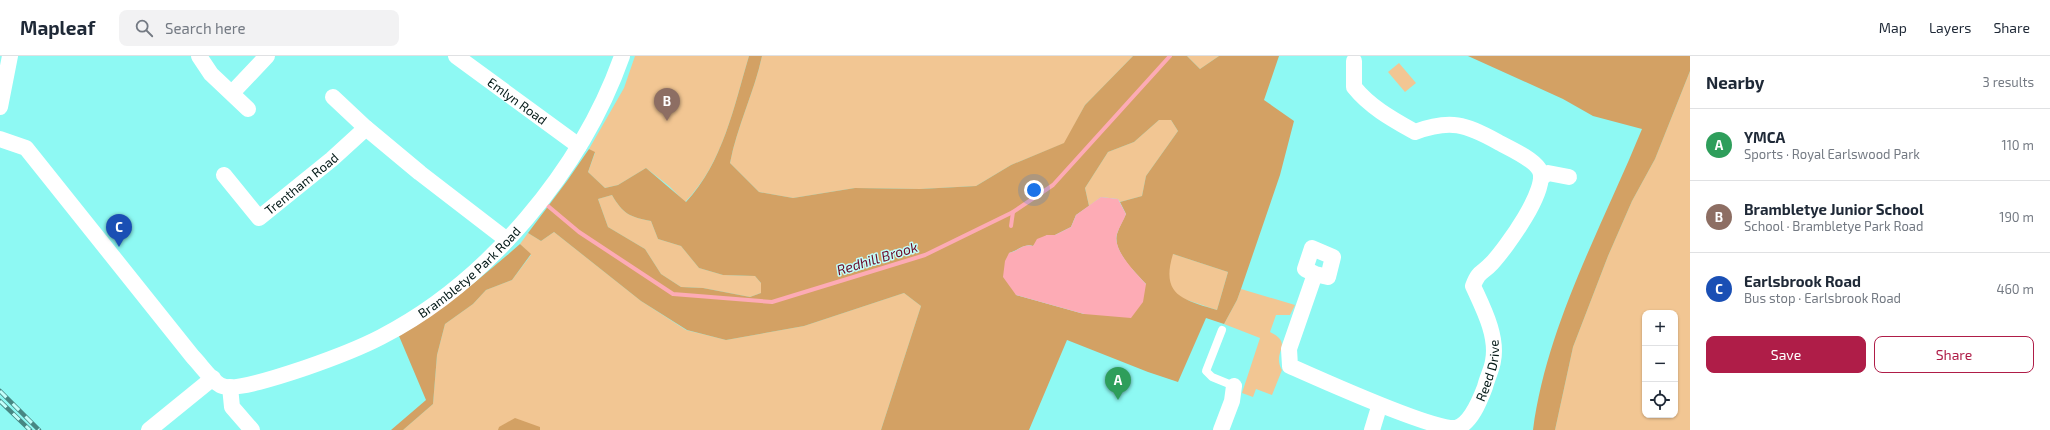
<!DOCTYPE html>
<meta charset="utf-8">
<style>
body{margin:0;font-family:"Exo 2",sans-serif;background:#f2f2f3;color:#1f2937}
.controls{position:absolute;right:12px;bottom:12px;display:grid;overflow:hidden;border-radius:8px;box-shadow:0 1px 3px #0004}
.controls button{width:36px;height:36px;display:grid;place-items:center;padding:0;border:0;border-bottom:1px solid #e0e1e3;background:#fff;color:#1f2937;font:20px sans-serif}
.you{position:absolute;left:1034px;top:134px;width:14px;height:14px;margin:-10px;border:3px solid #fff;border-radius:50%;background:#1a73e8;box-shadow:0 0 0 6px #1a73e833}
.badge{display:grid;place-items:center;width:26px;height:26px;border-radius:50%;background:#af1d48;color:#fff;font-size:13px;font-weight:700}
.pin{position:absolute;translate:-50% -33px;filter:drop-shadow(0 1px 2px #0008)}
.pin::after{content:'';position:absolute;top:21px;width:14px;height:12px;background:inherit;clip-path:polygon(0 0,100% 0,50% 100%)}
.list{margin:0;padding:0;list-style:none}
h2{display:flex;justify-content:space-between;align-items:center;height:52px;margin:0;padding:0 16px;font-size:17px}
h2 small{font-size:13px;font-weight:400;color:#747a83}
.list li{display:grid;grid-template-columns:26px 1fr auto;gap:12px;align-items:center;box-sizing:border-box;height:72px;padding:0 16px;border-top:1px solid #e0e1e3}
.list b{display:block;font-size:15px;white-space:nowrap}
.list p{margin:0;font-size:13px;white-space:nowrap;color:#747a83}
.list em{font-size:13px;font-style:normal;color:#747a83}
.actions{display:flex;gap:8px;padding:12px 16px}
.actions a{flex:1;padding:9px 0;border:1px solid #af1d48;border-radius:8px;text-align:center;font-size:14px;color:#af1d48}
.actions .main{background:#af1d48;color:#fff}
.icon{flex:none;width:22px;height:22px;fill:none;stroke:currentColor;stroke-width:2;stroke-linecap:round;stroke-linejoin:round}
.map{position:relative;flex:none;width:1690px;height:374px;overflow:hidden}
header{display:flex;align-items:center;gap:24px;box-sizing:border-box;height:56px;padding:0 20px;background:#fff;border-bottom:1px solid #e0e1e3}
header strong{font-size:19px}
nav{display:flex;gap:22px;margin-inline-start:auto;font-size:14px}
.search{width:280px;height:36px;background:#f2f2f3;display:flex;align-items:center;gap:10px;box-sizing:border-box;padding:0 14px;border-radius:8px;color:#747a83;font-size:15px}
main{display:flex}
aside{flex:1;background:#fff}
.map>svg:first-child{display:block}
.green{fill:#f2c693;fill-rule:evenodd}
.forest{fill:#d3a164;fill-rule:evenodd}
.water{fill:#fdabb5}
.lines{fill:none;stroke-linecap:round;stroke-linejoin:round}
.stream{stroke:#fdabb5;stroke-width:4}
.lane{stroke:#fff;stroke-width:8}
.street{stroke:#fff;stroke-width:16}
.rail-casing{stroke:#478783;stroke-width:4.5}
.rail{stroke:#c2fefa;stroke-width:3;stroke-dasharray:9;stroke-linecap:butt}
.labels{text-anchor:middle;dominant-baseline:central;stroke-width:3;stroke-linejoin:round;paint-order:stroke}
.street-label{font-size:13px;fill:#021816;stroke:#c2fefa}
.water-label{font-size:14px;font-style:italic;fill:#6c0b29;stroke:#c2fefa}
</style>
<header>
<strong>Mapleaf</strong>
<div class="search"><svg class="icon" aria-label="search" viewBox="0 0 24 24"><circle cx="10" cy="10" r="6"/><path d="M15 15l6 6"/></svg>Search here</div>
<nav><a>Map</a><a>Layers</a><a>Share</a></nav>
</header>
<main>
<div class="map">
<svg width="1690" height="374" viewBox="0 0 1690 374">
<rect width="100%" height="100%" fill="#8ef9f3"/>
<g class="green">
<path d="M 635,0 L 749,0 C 734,50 723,108 685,146 L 669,130 L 646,112 L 618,129 L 605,132 L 588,116 L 595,97 L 589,93 L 624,32 Z"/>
<path d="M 762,0 L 1133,0 L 1085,49 L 1065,87 L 1011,109 L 976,130 L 920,133 L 855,132 L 793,142 L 759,136 L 730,107 C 737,70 754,37 762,0 Z"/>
<polygon points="1187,0 1219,0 1200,13"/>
<polygon points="1399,7 1416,27 1405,36 1388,16"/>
<path d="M 1690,15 L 1690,374 L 1555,374 L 1573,291 L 1608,200 L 1632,145 L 1655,103 ZM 1645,257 L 1675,257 L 1675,359 L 1645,359 Z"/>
<polygon points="1159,64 1171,64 1178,75 1146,120 1142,140 1120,146 1118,143 1101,141 1089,150 1085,132 1108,96 1134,86"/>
<path d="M 612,139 C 623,158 630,161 651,165 L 658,183 L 681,190 L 699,212 L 723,219 L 755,220 L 761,227 L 761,237 L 750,241 L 703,232 L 681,231 L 661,218 L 645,193 L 608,171 L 598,143 Z"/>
<polygon points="554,176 641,245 686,274 726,284 804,270 904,237 921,250 881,374 403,374 433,348 437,299 445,268 473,248 486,234 512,224 531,199 520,188 528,177 541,185"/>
<polygon points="1117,188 1173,198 1228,216 1217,254 1184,243 1129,211"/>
<path d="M 1241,233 L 1295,249 L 1290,259 L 1276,259 L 1270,276 C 1295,288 1271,296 1282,314 L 1272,339 L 1256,333 L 1253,341 L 1242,337 L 1260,282 L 1224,268 L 1237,244 Z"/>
</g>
<g class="forest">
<path d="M 749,0 L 762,0 C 754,37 737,70 730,107 L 759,136 L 793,142 L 855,132 L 920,133 L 976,130 L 1011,109 L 1064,87 L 1085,49 L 1133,0 L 1187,0 L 1200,13 L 1219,0 L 1279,0 L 1264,44 L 1294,65 L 1280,119 L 1241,233 L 1237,244 L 1224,268 L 1206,262 L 1178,326 L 1148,316 L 1067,284 L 1029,374 L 881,374 L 921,250 L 904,237 L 804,270 L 726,284 L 687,274 L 641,245 L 554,176 L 541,185 L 528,177 L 567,125 L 589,93 L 595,96 L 588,116 L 605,132 L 618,129 L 646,112 L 686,146 C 723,107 734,50 749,0 ZM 1159,64 L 1171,64 L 1178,75 L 1146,120 L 1142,140 L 1120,146 L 1126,158 C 1123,164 1119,171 1117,178 C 1112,195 1136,217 1146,228 L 1084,258 L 1016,239 L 1009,197 C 1017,195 1025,187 1033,190 L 1047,179 L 1055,179 L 1071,171 L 1076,159 L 1089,150 L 1085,132 L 1108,96 L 1134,86 ZM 612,139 C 623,158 630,161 651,165 L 658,183 L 681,190 L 699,212 L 723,219 L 755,220 L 761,227 L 761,237 L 750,241 L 703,232 L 681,231 L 661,218 L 645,193 L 608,171 L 598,143 ZM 1173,198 L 1228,216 L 1217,254 C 1184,244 1160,240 1173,198 Z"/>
<path d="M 1468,0 L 1690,0 L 1690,15 L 1655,103 L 1632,145 L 1608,200 L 1573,291 L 1555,374 L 1533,374 C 1547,268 1602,171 1642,73 L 1593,60 L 1563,43 Z"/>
<path d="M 520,188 L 531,198 L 512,224 L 486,234 L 473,248 L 445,268 L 437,299 L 433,348 L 403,374 L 391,374 L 426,344 L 399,280 C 444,253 480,223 520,188 Z"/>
<polygon points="515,362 540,371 540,374 498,374 499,371"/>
</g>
<path class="water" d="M 1101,141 L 1118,143 L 1126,158 C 1124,164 1119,171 1117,178 C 1112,194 1136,217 1146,228 L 1143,246 L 1131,262 L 1084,258 L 1016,239 L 1003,221 L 1005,205 L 1009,197 C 1018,195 1024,187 1033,190 L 1037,183 L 1047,179 L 1055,179 L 1071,171 L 1076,159 Z"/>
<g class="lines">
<g class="stream">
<polyline points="548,150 579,176 673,238 772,246 925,199 1013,156 1053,129 1170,0"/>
<polyline points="1011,170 1013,156"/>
</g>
<polyline class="lane" points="1222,274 1206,315 1212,321 1234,330"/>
<g class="street">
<polyline points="199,0 211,18 248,53"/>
<path id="s1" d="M 456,0 L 579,90"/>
<polyline points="232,37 267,0"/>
<polyline points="333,41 366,72"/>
<polyline points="0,51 10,0"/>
<path id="s2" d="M 0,83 L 26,92 L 193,301 C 201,309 210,323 220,329 C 232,337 290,317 305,312 C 331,303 356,294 381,281 C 488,226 582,113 622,0"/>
<path id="s3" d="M 224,119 L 259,162 L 332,103 L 366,72 L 420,117 L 507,184"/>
<polyline points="1541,122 1548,117 1569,121"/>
<path id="s4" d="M 1315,218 L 1328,221 L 1333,201 L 1312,192 L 1305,213 L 1315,218 L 1289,293 L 1290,310 C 1317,322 1432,374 1456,372 C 1471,368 1480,344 1485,331 C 1487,322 1492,313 1493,305 C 1498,280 1483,252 1473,230 C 1479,214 1482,218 1492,207 C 1505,193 1551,131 1539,113 C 1532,102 1509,92 1498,86 C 1466,68 1450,63 1415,76 C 1392,63 1370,51 1354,31 L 1354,5"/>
<polyline points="230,331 232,351 252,374"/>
<polyline points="149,374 213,322"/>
<polyline points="1221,374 1232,345 1234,330"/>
<polyline points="1372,374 1379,351"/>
</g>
<defs>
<g id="rail">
<polyline points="0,335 39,374"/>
<polyline points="0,345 30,374"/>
</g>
</defs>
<use href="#rail" class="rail-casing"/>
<use href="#rail" class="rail"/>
</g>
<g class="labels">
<g class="street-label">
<text stroke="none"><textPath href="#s1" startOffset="76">Emlyn Road</textPath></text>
<text stroke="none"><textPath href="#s3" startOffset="110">Trentham Road</textPath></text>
<text stroke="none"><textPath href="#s2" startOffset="614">Brambletye Park Road</textPath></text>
<text stroke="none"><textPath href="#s4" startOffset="433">Reed Drive</textPath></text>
</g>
<g class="water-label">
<text transform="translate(877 202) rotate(-17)">Redhill Brook</text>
</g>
</g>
</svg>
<div class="controls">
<button>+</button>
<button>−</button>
<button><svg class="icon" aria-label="locate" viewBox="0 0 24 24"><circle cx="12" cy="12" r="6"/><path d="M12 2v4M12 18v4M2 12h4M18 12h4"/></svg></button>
</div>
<div class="you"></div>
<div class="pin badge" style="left:1118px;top:344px;background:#2e9e5b">A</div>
<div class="pin badge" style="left:667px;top:65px;background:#8d6e63">B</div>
<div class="pin badge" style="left:119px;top:191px;background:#1a4fb4">C</div>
</div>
<aside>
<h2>Nearby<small>3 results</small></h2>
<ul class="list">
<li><span class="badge" style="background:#2e9e5b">A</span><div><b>YMCA</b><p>Sports · Royal Earlswood Park</p></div><em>110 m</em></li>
<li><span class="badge" style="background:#8d6e63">B</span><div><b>Brambletye Junior School</b><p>School · Brambletye Park Road</p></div><em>190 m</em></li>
<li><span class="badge" style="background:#1a4fb4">C</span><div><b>Earlsbrook Road</b><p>Bus stop · Earlsbrook Road</p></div><em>460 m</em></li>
</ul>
<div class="actions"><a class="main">Save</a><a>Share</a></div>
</aside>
</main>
